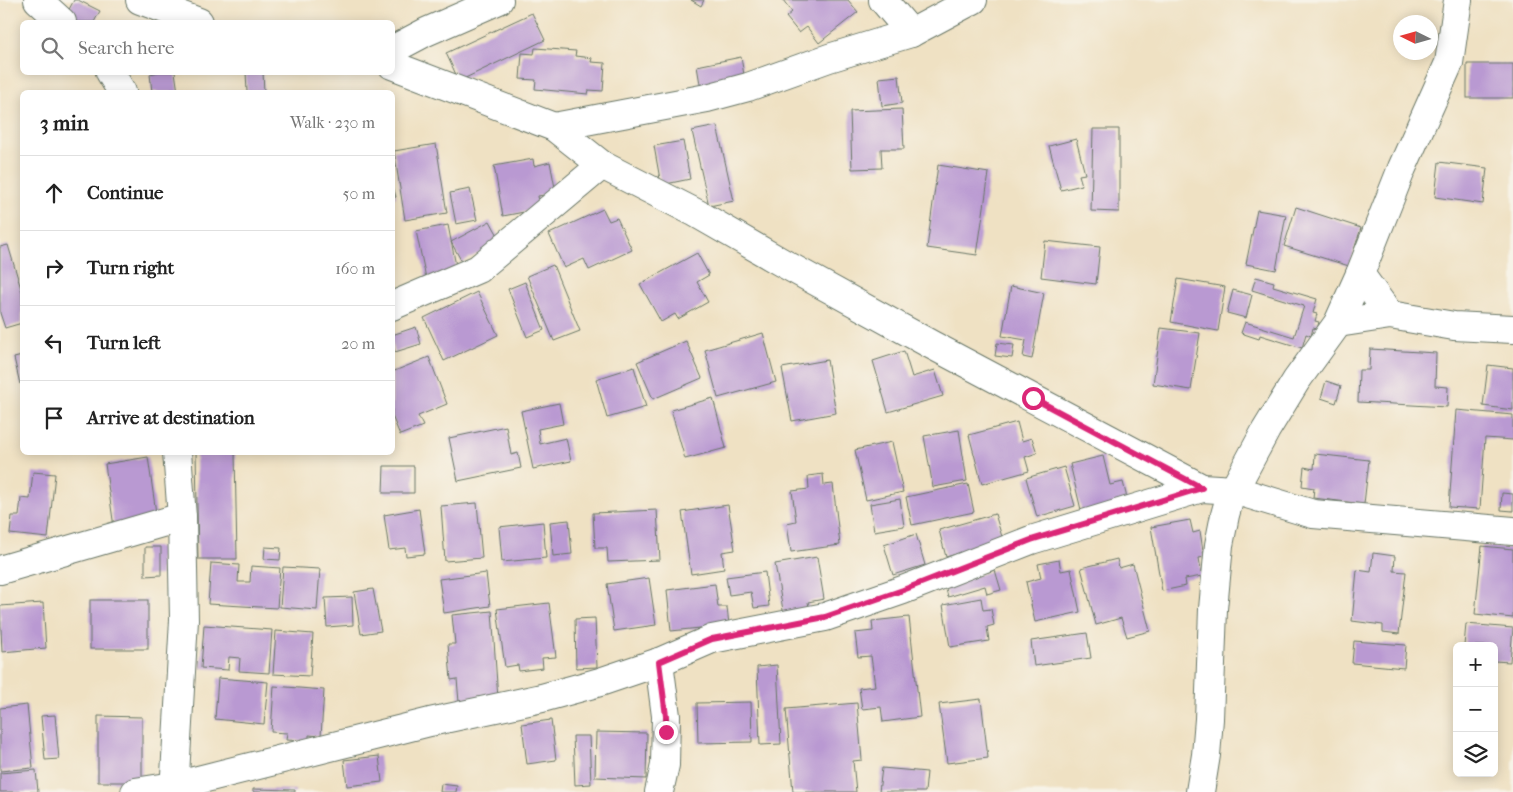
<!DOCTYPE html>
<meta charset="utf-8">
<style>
body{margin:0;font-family:"IM FELL French Canon",serif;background:#f2f2f2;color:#222}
.controls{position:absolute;right:15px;bottom:15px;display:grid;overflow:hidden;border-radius:8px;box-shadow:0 2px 12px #0003}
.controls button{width:45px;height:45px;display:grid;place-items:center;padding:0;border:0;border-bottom:1px solid #e0e0e0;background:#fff;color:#222;font:25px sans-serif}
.compass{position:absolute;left:1393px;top:15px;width:45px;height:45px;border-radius:50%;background:#fff;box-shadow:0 2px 12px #0003;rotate:275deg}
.stop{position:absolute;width:15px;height:15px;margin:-11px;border:4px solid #db2777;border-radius:50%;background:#fff}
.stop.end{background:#db2777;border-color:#fff;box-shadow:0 1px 5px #0008}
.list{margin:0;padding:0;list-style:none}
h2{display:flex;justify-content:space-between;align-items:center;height:65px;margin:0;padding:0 20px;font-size:21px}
h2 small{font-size:16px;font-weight:400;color:#767676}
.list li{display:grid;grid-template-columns:32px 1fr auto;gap:15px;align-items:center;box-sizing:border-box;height:75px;padding:0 20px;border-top:1px solid #e0e0e0}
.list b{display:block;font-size:19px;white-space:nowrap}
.list em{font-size:16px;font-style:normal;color:#767676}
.icon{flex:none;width:28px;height:28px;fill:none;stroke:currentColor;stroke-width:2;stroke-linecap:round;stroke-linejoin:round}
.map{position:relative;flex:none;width:1513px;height:792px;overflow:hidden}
.search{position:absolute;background:#fff;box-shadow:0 2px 12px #0003;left:20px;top:20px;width:375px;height:55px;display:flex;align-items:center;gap:12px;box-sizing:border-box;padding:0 18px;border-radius:8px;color:#767676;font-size:19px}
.panel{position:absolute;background:#fff;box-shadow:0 2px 12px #0003;left:20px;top:90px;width:375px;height:365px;border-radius:8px}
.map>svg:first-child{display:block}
.building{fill:#b999d2}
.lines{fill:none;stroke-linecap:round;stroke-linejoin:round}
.minor-casing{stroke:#687666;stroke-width:30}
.minor{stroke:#fff;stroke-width:28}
.route{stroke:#db2777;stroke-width:6}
</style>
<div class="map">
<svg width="1513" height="792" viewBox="0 0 1513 792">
<rect width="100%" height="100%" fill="#f7f3e8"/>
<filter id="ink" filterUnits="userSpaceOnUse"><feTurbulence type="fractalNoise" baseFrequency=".02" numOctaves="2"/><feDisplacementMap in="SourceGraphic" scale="10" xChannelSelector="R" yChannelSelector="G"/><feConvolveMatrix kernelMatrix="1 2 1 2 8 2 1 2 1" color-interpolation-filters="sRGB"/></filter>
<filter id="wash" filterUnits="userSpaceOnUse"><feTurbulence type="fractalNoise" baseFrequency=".0096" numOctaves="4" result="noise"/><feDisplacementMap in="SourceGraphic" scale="20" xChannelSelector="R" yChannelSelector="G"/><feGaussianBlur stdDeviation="1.12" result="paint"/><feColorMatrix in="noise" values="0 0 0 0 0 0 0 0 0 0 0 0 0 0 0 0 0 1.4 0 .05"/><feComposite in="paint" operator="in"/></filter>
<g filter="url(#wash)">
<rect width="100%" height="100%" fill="#efe1c3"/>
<g id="blocks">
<g class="building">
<polygon points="74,0 78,0 100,11 94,22 75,22 65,17"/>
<polygon points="691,0 704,0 701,6"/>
<polygon points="783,0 848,0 858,12 819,43 807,27 799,33 786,17 792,12"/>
<polygon points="532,13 545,40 459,81 446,53"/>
<polygon points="535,48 576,51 575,56 592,58 591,62 605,63 603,91 589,90 588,94 535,89 536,80 520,79 522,53 534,54"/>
<polygon points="741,57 745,81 701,90 697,66"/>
<rect x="1467" y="64" width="46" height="34"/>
<polygon points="159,72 175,72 178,92 152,92 150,74"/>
<polygon points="246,72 263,72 264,92 247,92"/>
<polygon points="899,76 902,103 882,106 879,78"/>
<polygon points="902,109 904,149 881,149 882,168 852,169 850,111"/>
<polygon points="717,126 734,201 709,206 692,131"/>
<polygon points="1093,129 1119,129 1119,212 1091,211"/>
<polygon points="1076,139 1085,174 1079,175 1082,185 1061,190 1049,146"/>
<polygon points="683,141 690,179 661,185 654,146"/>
<polygon points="436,144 447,213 405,220 394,151"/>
<polygon points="533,159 534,166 550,162 556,193 538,196 540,209 503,216 494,166"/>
<polygon points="1439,162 1487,168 1483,204 1435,197"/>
<polygon points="938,165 989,173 977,255 927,248"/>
<polygon points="392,183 396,197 392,198"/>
<polygon points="470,189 477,220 456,224 450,193"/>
<polygon points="1296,207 1361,228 1349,266 1284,246"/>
<polygon points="603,209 609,221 617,218 632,250 589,270 584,259 564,268 549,234"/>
<polygon points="1257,210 1286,215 1276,270 1246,264"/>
<polygon points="490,221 501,241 462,262 451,242"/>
<polygon points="448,225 457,271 426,278 416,231"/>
<polygon points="1045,241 1100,247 1096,284 1041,277"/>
<polygon points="8,245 22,292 22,323 5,328 0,313 0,247"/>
<polygon points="697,253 709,275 697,282 708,302 678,319 675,314 661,322 640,284"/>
<polygon points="553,265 580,331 554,341 527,276"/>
<polygon points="1256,277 1274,282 1273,286 1317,299 1313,313 1317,314 1315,321 1319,322 1317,329 1313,328 1311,336 1306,334 1302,348 1260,335 1259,339 1241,333 1245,322 1294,337 1304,306 1252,290"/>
<polygon points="1178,279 1225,287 1218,331 1171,322"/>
<polygon points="525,282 544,330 527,337 508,289"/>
<polygon points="1011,286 1044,293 1032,359 1023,357 1026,340 1002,336"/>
<polygon points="1233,290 1252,295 1246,318 1227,313"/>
<polygon points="477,292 498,335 444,361 424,318"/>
<polygon points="416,327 421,344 395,352 392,343 392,335"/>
<polygon points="1161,328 1200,333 1191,390 1153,384"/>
<polygon points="763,333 776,382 718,398 705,350"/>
<polygon points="686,341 702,378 653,399 637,362"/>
<polygon points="997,343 1014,345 1012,358 995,356"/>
<polygon points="1370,349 1436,353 1435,386 1448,387 1447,407 1358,402 1359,370 1369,370"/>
<polygon points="904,351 912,377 935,370 943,396 888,412 873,361"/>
<polygon points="22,356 22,383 20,384 14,358"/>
<polygon points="429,357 447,404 418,416 423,426 400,435 392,416 392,372"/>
<polygon points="827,360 836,413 792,421 782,368"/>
<polygon points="1488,365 1513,368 1513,410 1483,406"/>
<polygon points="634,367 646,407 607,418 596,379"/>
<polygon points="1326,381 1341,386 1336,403 1321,398"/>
<polygon points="713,398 726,448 685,459 671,410"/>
<polygon points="559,403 563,424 538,429 540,444 566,438 571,461 533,469 521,411"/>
<polygon points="1456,410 1513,415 1513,440 1485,438 1480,509 1449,507"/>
<polygon points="1017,422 1022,441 1032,438 1037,453 1025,457 1029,471 982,484 969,435"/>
<polygon points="506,426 511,455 518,453 521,468 458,481 449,438"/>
<polygon points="959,430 967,481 933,487 924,436"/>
<polygon points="892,442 903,492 866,500 855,450"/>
<polygon points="196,452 235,452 237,559 198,559"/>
<polygon points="1315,454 1369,460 1364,504 1313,498 1314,488 1302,486 1304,467 1314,469"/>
<polygon points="1103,456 1110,485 1123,482 1128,502 1082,514 1070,464"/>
<polygon points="148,457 157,520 114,527 105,464"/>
<polygon points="384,466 414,466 414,493 383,493"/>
<polygon points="1064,467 1075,506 1037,517 1026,478"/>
<polygon points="33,472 55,474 48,538 10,534 12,516 19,516 21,498 30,499"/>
<polygon points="823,474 824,485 833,484 840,545 791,552 787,523 796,521 792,491 809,489 808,476"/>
<polygon points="968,484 974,512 912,525 906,497"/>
<polygon points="1502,493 1513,494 1513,511 1501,510"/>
<polygon points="900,499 904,526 874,531 870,504"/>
<polygon points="477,503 482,558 445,561 441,506"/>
<polygon points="728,505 735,550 722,552 724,569 691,574 682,512"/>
<polygon points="419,509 425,554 406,556 405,548 389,550 384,515"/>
<polygon points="657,510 660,560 608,562 607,548 595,548 593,513"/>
<polygon points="995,514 1003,540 946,557 939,530"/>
<polygon points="569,520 572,554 553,556 550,522"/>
<polygon points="1190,520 1193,533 1200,531 1204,557 1199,558 1202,576 1185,579 1186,586 1162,591 1151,527"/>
<polygon points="543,522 546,558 502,562 499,527"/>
<polygon points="916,534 925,565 893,575 884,545"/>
<polygon points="1482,546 1513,549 1513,618 1475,614"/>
<polygon points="145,547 161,547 161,575 145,576"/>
<polygon points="265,547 281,548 280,560 264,559"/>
<polygon points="1373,553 1395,556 1394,571 1406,572 1399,634 1383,632 1383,625 1352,621 1357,570 1371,572"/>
<polygon points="817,557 824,599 808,602 810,612 784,616 775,564"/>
<polygon points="1117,559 1119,568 1133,564 1150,631 1127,637 1121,618 1096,625 1081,568"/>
<polygon points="1059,560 1061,571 1071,569 1080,612 1035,622 1026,582 1041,578 1038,564"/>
<polygon points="211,563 239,565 238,582 250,582 251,566 280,568 277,608 208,604"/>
<polygon points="283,567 320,569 317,610 280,607"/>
<polygon points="995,570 1001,590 987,594 985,586 948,597 945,585"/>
<polygon points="765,572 769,606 754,608 751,592 729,595 726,577"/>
<polygon points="486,573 490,606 444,613 439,579"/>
<polygon points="649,578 656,625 614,631 607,584"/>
<polygon points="715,584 718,607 727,607 729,625 671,631 667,590"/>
<polygon points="373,589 381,631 361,634 354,592"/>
<polygon points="352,597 353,625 327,627 325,598"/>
<polygon points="981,598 983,610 991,609 994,625 987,627 989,641 950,647 943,605"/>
<rect x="90" y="600" width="58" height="49"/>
<polygon points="43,603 46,648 2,652 0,606"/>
<polygon points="549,603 556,657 542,658 543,668 519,671 518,665 505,667 497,609"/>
<polygon points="492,611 498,699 459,702 457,679 451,680 448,644 455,644 452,615"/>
<polygon points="909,617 920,717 883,722 881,707 862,709 859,688 875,686 871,656 858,657 855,633 873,631 872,621"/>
<polygon points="595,618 597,667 576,668 575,619"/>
<polygon points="1466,624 1513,628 1510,662 1494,661 1494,646 1464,646"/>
<polygon points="204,625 272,630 269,673 239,671 240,658 229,657 228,670 201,668"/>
<polygon points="276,631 313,634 310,676 273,674"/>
<polygon points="1087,633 1091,658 1034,666 1031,641"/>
<polygon points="1354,641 1406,645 1404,668 1352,663"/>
<polygon points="777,665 781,744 760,745 757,667"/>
<polygon points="218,678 268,682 264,724 215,719"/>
<polygon points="274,686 324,690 321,736 309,735 309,741 286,740 287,733 271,732"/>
<polygon points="981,699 988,758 947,763 939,704"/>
<polygon points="751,702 752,742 698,743 697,703"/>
<polygon points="857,703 862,760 853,761 856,792 793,792 786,709"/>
<polygon points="27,705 33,768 0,771 0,708"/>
<polygon points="55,715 59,759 45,760 41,716"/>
<polygon points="98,716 142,717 142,782 98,782"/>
<polygon points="551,720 556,760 527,764 522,724"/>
<polygon points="596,732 647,733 646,779 595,777"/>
<polygon points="573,736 589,736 591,784 575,785"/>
<polygon points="379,756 382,782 347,786 344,760"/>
<polygon points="882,768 927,772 925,792 879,792"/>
<polygon points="36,770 38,792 0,792 0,773"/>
<polygon points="441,784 457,786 456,792 440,792"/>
<polygon points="253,789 295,790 295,792 253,792"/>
</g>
</g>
</g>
<g filter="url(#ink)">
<use href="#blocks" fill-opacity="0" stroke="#687666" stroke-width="1"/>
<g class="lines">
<defs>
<g id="minor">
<polyline points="38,0 62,22"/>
<polyline points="140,0 199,22"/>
<polyline points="883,0 911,33"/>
<polyline points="392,50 426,32 499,0"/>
<polyline points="392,65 554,127 602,165 696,213 781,262 932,345 1202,488 1234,490 1313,514 1513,531"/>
<polyline points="110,72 122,92"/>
<polyline points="554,127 707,98 748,87 829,58 911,33 973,0"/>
<polyline points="1360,274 1390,315"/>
<polyline points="392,306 478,269 602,165"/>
<polyline points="1338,323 1390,315 1454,326 1513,329"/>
<polyline points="0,570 182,517"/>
<polyline points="135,792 174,786 430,722 542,698 600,682 659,662 712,639 825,617 903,590 1031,540 1202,488"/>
<polyline points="174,792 184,620 182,517 177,452"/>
<polyline points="659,792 665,765 666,716 659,662"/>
<polyline points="1200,792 1206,755 1209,719 1213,609 1219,545 1225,515 1230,497 1266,430 1296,381 1338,323 1360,274 1402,168 1449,63 1458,0"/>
</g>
</defs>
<use href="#minor" class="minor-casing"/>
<use href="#minor" class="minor"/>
</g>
</g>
<g class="lines" filter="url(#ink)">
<polyline class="route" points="666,732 666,716 659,662 712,639 825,617 903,590 1031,540 1202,488 1033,398"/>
</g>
</svg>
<div class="controls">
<button>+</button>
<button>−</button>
<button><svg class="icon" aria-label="layers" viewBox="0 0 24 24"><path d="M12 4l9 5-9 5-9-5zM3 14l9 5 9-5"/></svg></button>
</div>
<svg class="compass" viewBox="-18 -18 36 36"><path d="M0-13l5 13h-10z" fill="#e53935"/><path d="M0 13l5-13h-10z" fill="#767676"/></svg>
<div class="stop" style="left:1033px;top:398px"></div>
<div class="stop end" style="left:666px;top:732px"></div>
<div class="search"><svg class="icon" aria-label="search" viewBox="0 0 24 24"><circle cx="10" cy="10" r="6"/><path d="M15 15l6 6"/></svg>Search here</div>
<section class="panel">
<h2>3 min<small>Walk · 230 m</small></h2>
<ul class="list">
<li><svg class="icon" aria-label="ahead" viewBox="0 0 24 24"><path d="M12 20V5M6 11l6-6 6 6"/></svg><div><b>Continue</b></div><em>50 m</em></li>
<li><svg class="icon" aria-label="right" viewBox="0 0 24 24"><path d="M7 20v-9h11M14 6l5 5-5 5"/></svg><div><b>Turn right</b></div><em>160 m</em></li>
<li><svg class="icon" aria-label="left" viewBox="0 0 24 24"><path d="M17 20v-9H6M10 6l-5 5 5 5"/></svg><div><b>Turn left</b></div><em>20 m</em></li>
<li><svg class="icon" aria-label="arrive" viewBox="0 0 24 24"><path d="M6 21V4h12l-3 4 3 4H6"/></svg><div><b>Arrive at destination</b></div></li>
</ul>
</section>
</div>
